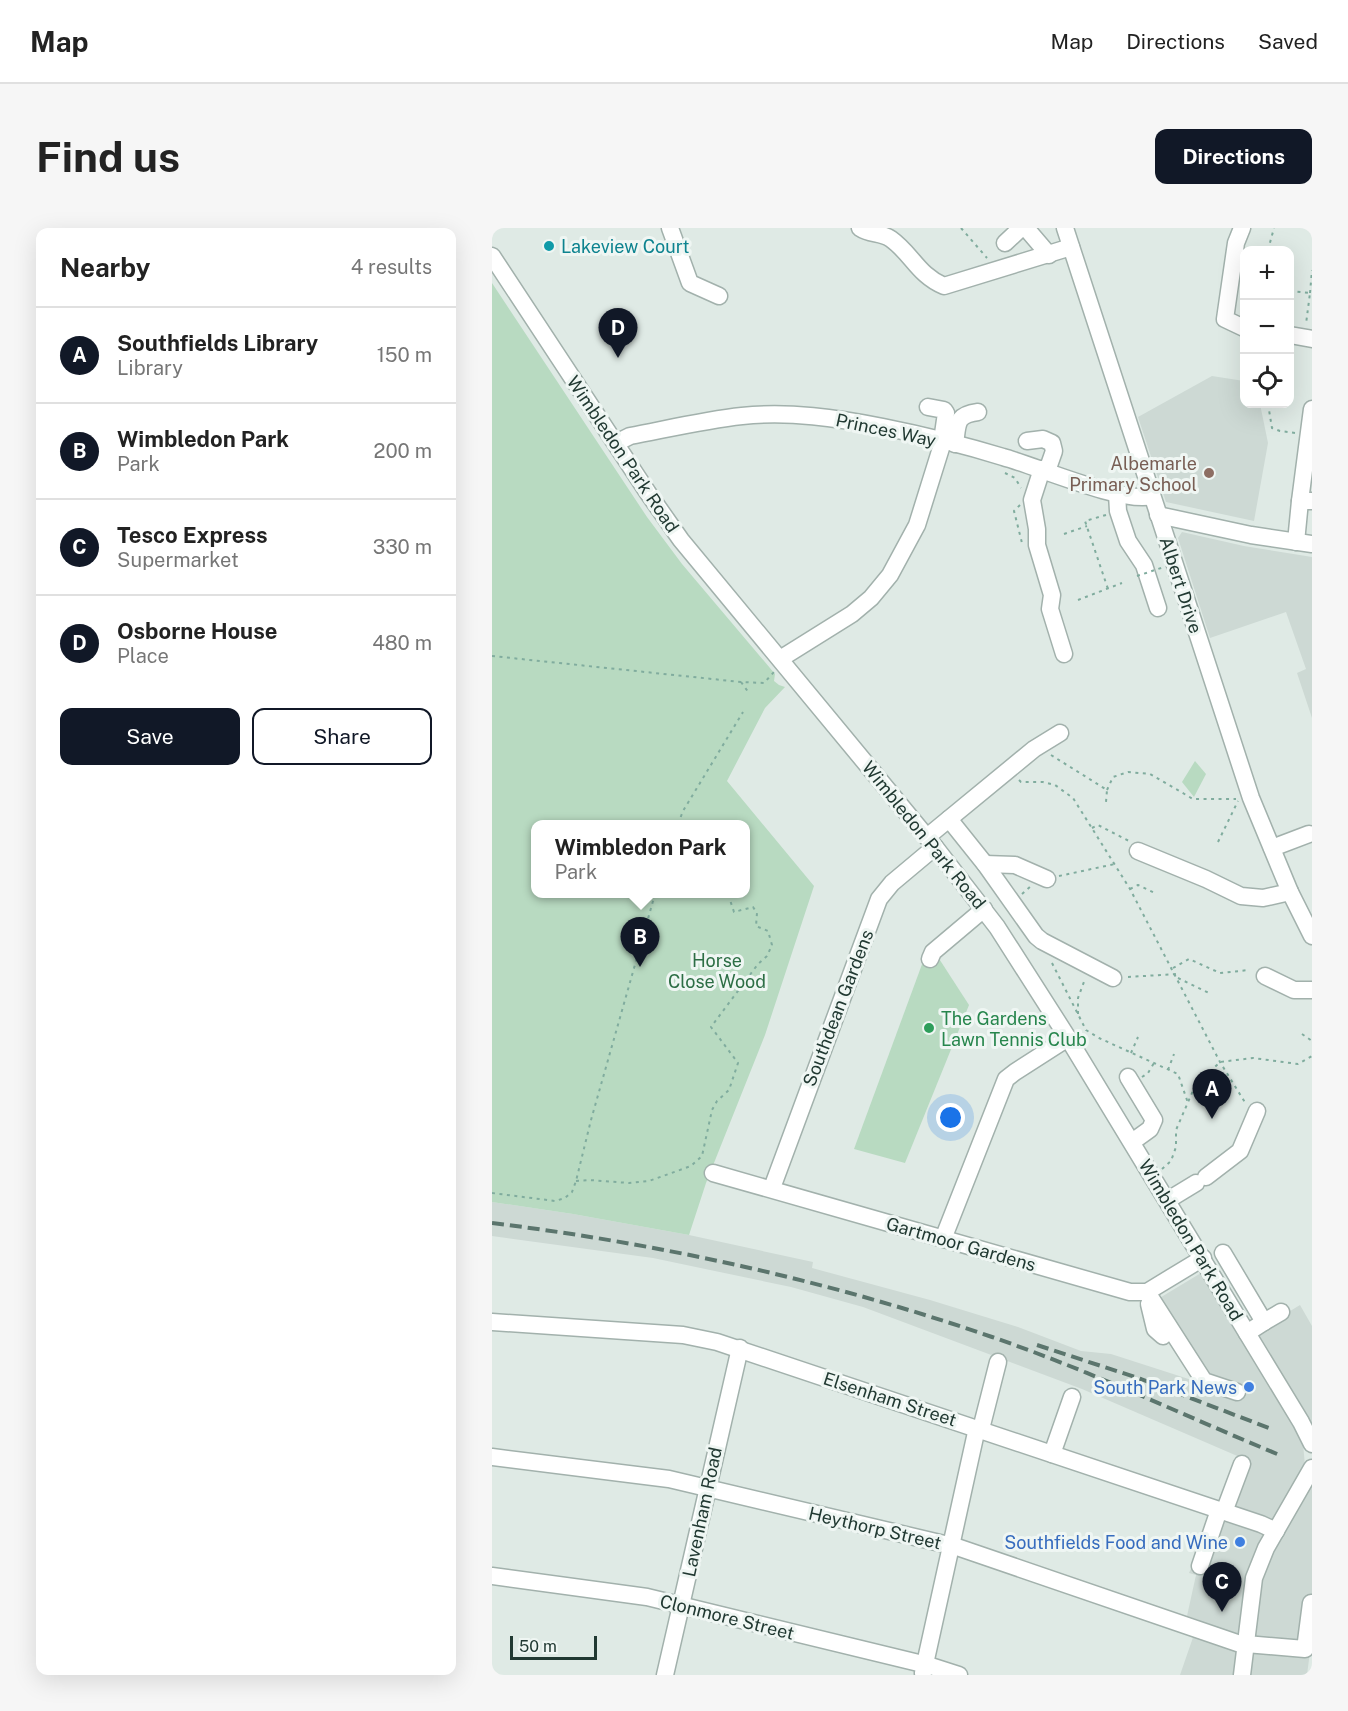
<!DOCTYPE html>
<meta charset="utf-8">
<style>
body{margin:0;font-family:"Public Sans",sans-serif;background:#f6f6f6;color:#222}
.controls{position:absolute;right:18px;top:18px;display:grid;overflow:hidden;border-radius:12px;box-shadow:0 6px 24px #0002}
.controls button{width:54px;height:54px;display:grid;place-items:center;padding:0;border:0;border-bottom:2px solid #e0e0e0;background:#fff;color:#222;font:30px sans-serif}
.scale{position:absolute;left:18px;bottom:15px;width:87px;box-sizing:border-box;padding-left:6px;border:3px solid #213932;border-top:0;font-size:16px;line-height:21px;white-space:nowrap;color:#213932;-webkit-text-stroke:4px #eff6f3;paint-order:stroke}
.you{position:absolute;left:459px;top:890px;width:21px;height:21px;margin:-15px;border:4px solid #fff;border-radius:50%;background:#1a73e8;box-shadow:0 0 0 9px #1a73e833}
.badge{display:grid;place-items:center;width:39px;height:39px;border-radius:50%;background:#111827;color:#fff;font-size:20px;font-weight:700}
.pin{position:absolute;translate:-50% -50px;filter:drop-shadow(0 2px 3px #0008)}
.pin::after{content:'';position:absolute;top:32px;width:21px;height:18px;background:inherit;clip-path:polygon(0 0,100% 0,50% 100%)}
.popup{position:absolute;left:39px;top:592px;width:219px;height:78px;box-sizing:border-box;display:grid;place-content:center;border-radius:12px;background:#fff;filter:drop-shadow(0 2px 4px #0005);font-size:20px;white-space:nowrap;color:#767676}
.popup b{font-size:22px;color:#222}
.popup::after{content:'';position:absolute;left:50%;top:100%;margin-left:-12px;border:12px solid transparent;border-top-color:#fff}
.list{margin:0;padding:0;list-style:none}
h2{display:flex;justify-content:space-between;align-items:center;height:78px;margin:0;padding:0 24px;font-size:26px}
h2 small{font-size:20px;font-weight:400;color:#767676}
.list li{display:grid;grid-template-columns:39px 1fr auto;gap:18px;align-items:center;box-sizing:border-box;height:96px;padding:0 24px;border-top:2px solid #e0e0e0}
.list b{display:block;font-size:22px;white-space:nowrap}
.list p{margin:0;font-size:20px;white-space:nowrap;color:#767676}
.list em{font-size:20px;font-style:normal;color:#767676}
.actions{display:flex;gap:12px;padding:18px 24px}
.actions a{flex:1;padding:14px 0;border:2px solid #111827;border-radius:12px;text-align:center;font-size:21px;color:#111827}
.actions .main{background:#111827;color:#fff}
.icon{flex:none;width:33px;height:33px;fill:none;stroke:currentColor;stroke-width:2;stroke-linecap:round;stroke-linejoin:round}
.map{position:relative;flex:none;width:820px;height:1447px;overflow:hidden;border-radius:12px}
header{display:flex;align-items:center;gap:36px;box-sizing:border-box;height:84px;padding:0 30px;background:#fff;border-bottom:2px solid #e0e0e0}
header strong{font-size:28px}
nav{display:flex;gap:33px;margin-inline-start:auto;font-size:21px}
.intro{display:flex;align-items:center;justify-content:space-between;box-sizing:border-box;height:144px;padding:0 36px}
h1{margin:0;font-size:42px}
.button{padding:15px 27px;border-radius:12px;background:#111827;color:#fff;font-size:21px;font-weight:700}
main{display:flex;gap:36px;padding:0 36px}
aside{flex:1;background:#fff;border-radius:12px;box-shadow:0 6px 24px #0002}
.map>svg:first-child{display:block}
.built{fill:#cdd9d4}
.green{fill:#b8dac1;fill-rule:evenodd}
.lines{fill:none;stroke-linecap:round;stroke-linejoin:round}
.minor-casing{stroke:#a2b1ac;stroke-width:19}
.path{stroke:#80ac9e;stroke-width:2;stroke-dasharray:3 4.5;stroke-linecap:butt}
.minor{stroke:#fff;stroke-width:16}
.rail{stroke:#5b756d;stroke-width:4;stroke-dasharray:12 6;stroke-linecap:butt}
.path-bridge{stroke:#80ac9e;stroke-width:2;stroke-dasharray:3 4.5;stroke-linecap:butt}
.culture-dot{fill:#0f9aa8;stroke:#eff6f3;stroke-width:2}
.education-dot{fill:#8d6e63;stroke:#eff6f3;stroke-width:2}
.leisure-dot{fill:#2e9e5b;stroke:#eff6f3;stroke-width:2}
.shop-dot{fill:#3f7fe0;stroke:#eff6f3;stroke-width:2}
.labels{text-anchor:middle;dominant-baseline:central;stroke-width:6;stroke-linejoin:round;paint-order:stroke}
.culture-label{font-size:18px;fill:#0d838f;stroke:#eff6f3;text-anchor:start}
.street-label{font-size:18px;fill:#213932;stroke:#eff6f3}
.education-label{font-size:18px;fill:#785e54;stroke:#eff6f3;text-anchor:end}
.park-label{font-size:18px;fill:#2d6e45;stroke:#eff6f3}
.leisure-label{font-size:18px;fill:#27864d;stroke:#eff6f3;text-anchor:start}
.shop-label{font-size:18px;fill:#366cbe;stroke:#eff6f3;text-anchor:end}
</style>
<header>
<strong>Map</strong>
<nav><a>Map</a><a>Directions</a><a>Saved</a></nav>
</header>
<div class="intro"><h1>Find us</h1><a class="button">Directions</a></div>
<main>
<aside>
<h2>Nearby<small>4 results</small></h2>
<ul class="list">
<li><span class="badge">A</span><div><b>Southfields Library</b><p>Library</p></div><em>150 m</em></li>
<li><span class="badge">B</span><div><b>Wimbledon Park</b><p>Park</p></div><em>200 m</em></li>
<li><span class="badge">C</span><div><b>Tesco Express</b><p>Supermarket</p></div><em>330 m</em></li>
<li><span class="badge">D</span><div><b>Osborne House</b><p>Place</p></div><em>480 m</em></li>
</ul>
<div class="actions"><a class="main">Save</a><a>Share</a></div>
</aside>
<div class="map">
<svg width="820" height="1447" viewBox="0 0 820 1447">
<rect width="100%" height="100%" fill="#dfeae5"/>
<g class="built">
<polygon points="720,148 752,153 752,176 768,176 776,215 762,293 674,274 646,189"/>
<polygon points="690,304 752,318 820,329 820,490 805,445 814,441 794,384 718,410 686,310"/>
<polygon points="0,974 81,986 197,1007 321,1034 320,1040 438,1072 526,1099 589,1123 619,1126 709,1155 661,1074 709,1045 749,1109 770,1100 808,1077 820,1098 820,1199 811,1215 813,1238 820,1256 820,1408 815,1447 688,1447 707,1392 695,1388 704,1347 697,1345 750,1230 590,1161 371,1079 299,1059 161,1030 0,1008"/>
</g>
<g class="green">
<path d="M 0,55 L 155,289 L 190,336 L 283,446 L 282,453 L 287,457 L 293,459 L 273,480 L 235,553 L 322,658 L 273,807 L 214,955 L 197,1007 L 81,986 L 0,974 ZM 43,596 L 253,596 L 253,666 L 43,666 Z"/>
<polygon points="703,533 714,546 702,569 690,554"/>
<polygon points="436,720 444,726 477,777 413,935 362,921"/>
</g>
<g class="lines">
<defs>
<g id="minor">
<polyline points="178,0 198,55 227,68"/>
<path d="M 368,0 C 378,7 389,4 399,11 C 420,26 426,47 452,58 L 579,19"/>
<polyline points="534,0 557,27"/>
<polyline points="573,0 759,570 798,664 820,708"/>
<polyline points="750,0 744,15 733,91 752,100"/>
<polyline points="513,15 529,0"/>
<polyline points="0,28 156,265 189,312 443,619 505,699 576,810 809,1194 820,1216"/>
<polyline points="798,107 820,111"/>
<polyline points="535,213 551,211 560,215 562,223 555,243"/>
<path d="M 124,215 L 138,208 C 175,201 213,192 250,188 C 297,183 345,190 391,199 C 431,207 472,217 511,229 C 544,238 631,276 660,268"/>
<path d="M 463,216 C 466,196 463,187 486,184"/>
<polyline points="550,241 540,272 545,301 545,317 560,367 558,381 572,426"/>
<polyline points="625,266 626,283 636,313 652,337 666,380"/>
<polyline points="808,273 820,181"/>
<polyline points="666,287 759,307 820,316"/>
<polyline points="804,314 808,273 820,273"/>
<polyline points="288,431 360,386 379,370 398,347 425,297 449,220 454,185 452,182 436,179"/>
<polyline points="457,591 493,636 544,708 550,713 621,750"/>
<polyline points="435,609 542,521 568,505"/>
<polyline points="780,620 817,606"/>
<polyline points="646,623 714,651 749,668 771,670 798,664"/>
<polyline points="493,636 523,637 555,651"/>
<polyline points="438,731 441,724 492,681"/>
<polyline points="773,748 802,762 820,762"/>
<polyline points="636,849 662,892 658,901 640,914"/>
<polyline points="221,945 638,1064 655,1064 711,1030"/>
<polyline points="714,949 748,923 765,883"/>
<polyline points="280,960 387,671 400,655 443,619"/>
<polyline points="676,972 704,955"/>
<polyline points="451,1011 514,851 523,844 576,810"/>
<polyline points="731,1025 772,1094 755,1105"/>
<polyline points="655,1064 712,1153 745,1164"/>
<polyline points="657,1076 663,1101 671,1108"/>
<polyline points="0,1094 191,1107 225,1114 769,1296 784,1303"/>
<polyline points="772,1094 789,1084"/>
<polyline points="489,1201 506,1134"/>
<polyline points="560,1226 580,1169"/>
<polyline points="0,1229 177,1251 465,1319 754,1418"/>
<polyline points="732,1284 750,1236"/>
<polyline points="708,1338 727,1282"/>
<polyline points="0,1348 155,1369 439,1438 467,1447"/>
<polyline points="754,1416 813,1421 819,1375"/>
<polyline points="431,1445 485,1200"/>
<polyline points="173,1447 248,1120"/>
<polyline points="750,1447 762,1350 774,1320 820,1240"/>
</g>
</defs>
<use href="#minor" class="minor-casing"/>
<g class="path">
<polyline points="469,0 495,30"/>
<polyline points="776,22 782,0"/>
<polyline points="798,63 818,65 814,96"/>
<polyline points="818,65 820,42"/>
<polyline points="776,176 780,200 788,203 803,205"/>
<polyline points="513,245 523,250 529,260"/>
<polyline points="528,277 522,283 530,315"/>
<polyline points="614,287 593,293 616,361"/>
<polyline points="572,306 595,298"/>
<polyline points="586,372 630,355"/>
<polyline points="0,428 249,454 272,455 282,444"/>
<polyline points="249,454 257,465"/>
<polyline points="559,527 615,562 614,574"/>
<polyline points="527,552 529,554 551,554 563,557 581,570 638,661 728,834 754,876"/>
<polyline points="615,562 621,549 636,544 658,546 701,571 744,571"/>
<polyline points="186,596 191,583 251,484"/>
<polyline points="600,600 606,597 637,613"/>
<polyline points="726,614 746,573"/>
<polyline points="567,648 623,636"/>
<polyline points="638,661 646,657 665,666"/>
<polyline points="166,666 176,666"/>
<polyline points="530,666 539,658"/>
<polyline points="560,735 594,802 607,810 686,846 696,875"/>
<polyline points="681,740 697,731 728,745 757,742"/>
<polyline points="636,749 684,746"/>
<polyline points="686,750 719,766"/>
<polyline points="586,786 586,770 593,751"/>
<polyline points="810,806 820,813"/>
<polyline points="639,825 646,809"/>
<polyline points="676,842 682,826"/>
<polyline points="650,849 656,845 662,835"/>
<polyline points="670,941 679,933 684,919 684,902 703,858 728,834 761,830 806,836 820,828"/>
<polyline points="84,953 97,952 137,955 157,953 199,938 210,928 220,882 225,873 237,862 246,835 219,799 266,736 275,728 280,717 276,703 264,698 265,685 261,679 242,684 236,666"/>
<polyline points="0,965 63,973 73,970 80,964 84,953 99,892 163,666"/>
</g>
<use href="#minor" class="minor"/>
<g class="rail">
<path d="M 0,995 C 170,1016 338,1053 500,1109 C 599,1143 693,1188 790,1228"/>
<polyline points="545,1117 649,1151 782,1202"/>
</g>
<polyline class="path-bridge" points="645,348 672,339"/>
</g>
<circle class="culture-dot" cx="57" cy="18" r="6"/>
<circle class="education-dot" cx="717" cy="245" r="6"/>
<circle class="leisure-dot" cx="437" cy="800" r="6"/>
<g class="shop-dot">
<circle cx="757" cy="1159" r="6"/>
<circle cx="748" cy="1314" r="6"/>
</g>
<g class="labels">
<g class="culture-label">
<text x="69" y="18">Lakeview Court</text>
</g>
<g class="street-label">
<text transform="translate(394 202) rotate(12)">Princes Way</text>
<text transform="translate(131 226) rotate(56)">Wimbledon Park Road</text>
<text transform="translate(689 357) rotate(72)">Albert Drive</text>
<text transform="translate(432 607) rotate(51)">Wimbledon Park Road</text>
<text transform="translate(346 780) rotate(-69)">Southdean Gardens</text>
<text transform="translate(699 1012) rotate(59)">Wimbledon Park Road</text>
<text transform="translate(469 1016) rotate(16)">Gartmoor Gardens</text>
<text transform="translate(398 1171) rotate(18)">Elsenham Street</text>
<text transform="translate(210 1284) rotate(-78)">Lavenham Road</text>
<text transform="translate(383 1300) rotate(13)">Heythorp Street</text>
<text transform="translate(235 1389) rotate(14)">Clonmore Street</text>
</g>
<g class="education-label">
<text x="705" y="235">Albemarle<tspan x="705" dy="21">Primary School</tspan></text>
</g>
<g class="park-label">
<text x="225" y="732">Horse<tspan x="225" dy="21">Close Wood</tspan></text>
</g>
<g class="leisure-label">
<text x="449" y="790">The Gardens<tspan x="449" dy="21">Lawn Tennis Club</tspan></text>
</g>
<g class="shop-label">
<text x="745" y="1159">South Park News</text>
<text x="736" y="1314">Southfields Food and Wine</text>
</g>
</g>
</svg>
<div class="controls">
<button>+</button>
<button>−</button>
<button><svg class="icon" aria-label="locate" viewBox="0 0 24 24"><circle cx="12" cy="12" r="6"/><path d="M12 2v4M12 18v4M2 12h4M18 12h4"/></svg></button>
</div>
<div class="scale">50 m</div>
<div class="you"></div>
<div class="pin badge" style="left:720px;top:891px">A</div>
<div class="pin badge" style="left:148px;top:739px">B</div>
<div class="popup"><b>Wimbledon Park</b>Park</div>
<div class="pin badge" style="left:730px;top:1384px">C</div>
<div class="pin badge" style="left:126px;top:130px">D</div>
</div>
</main>
